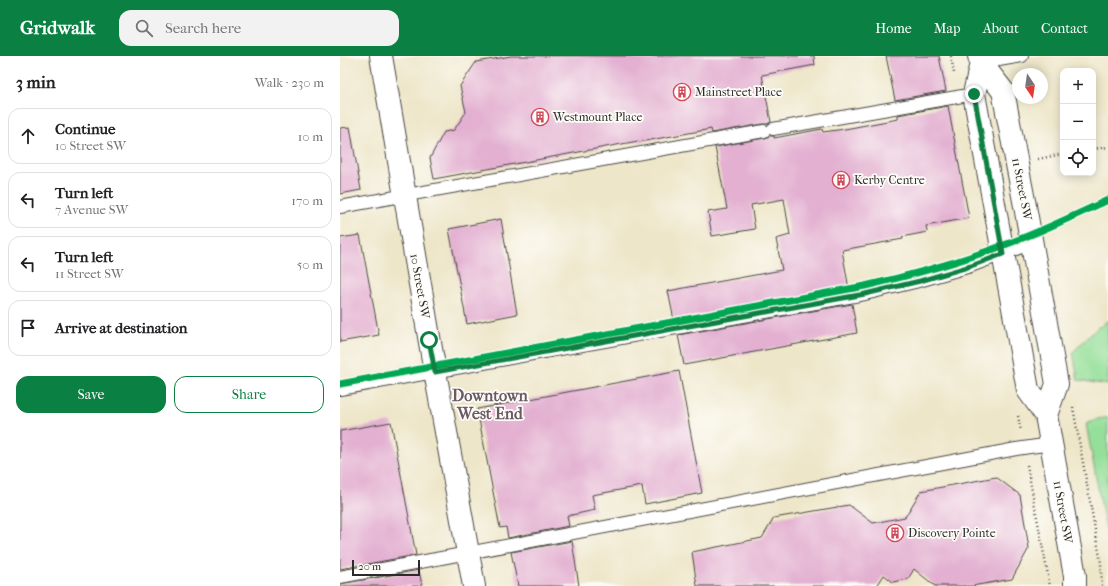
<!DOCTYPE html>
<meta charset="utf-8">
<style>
body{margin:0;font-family:"IM FELL French Canon",serif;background:#f2f2f2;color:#202124}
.controls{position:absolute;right:12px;top:12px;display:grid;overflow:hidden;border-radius:8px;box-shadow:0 2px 10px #0003}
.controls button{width:36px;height:36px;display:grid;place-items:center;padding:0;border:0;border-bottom:1px solid #e0e0e0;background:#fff;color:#202124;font:20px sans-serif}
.compass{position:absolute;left:672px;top:12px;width:36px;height:36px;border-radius:50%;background:#fff;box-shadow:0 2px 10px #0003;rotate:167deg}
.scale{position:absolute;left:12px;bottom:10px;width:68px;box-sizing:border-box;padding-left:4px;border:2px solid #2b2b2b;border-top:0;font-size:11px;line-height:14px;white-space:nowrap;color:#2b2b2b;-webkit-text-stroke:3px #fdfcf7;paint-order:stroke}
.stop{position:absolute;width:12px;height:12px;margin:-9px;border:3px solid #0b8043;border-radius:50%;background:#fff}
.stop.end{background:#0b8043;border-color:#fff;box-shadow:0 1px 4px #0008}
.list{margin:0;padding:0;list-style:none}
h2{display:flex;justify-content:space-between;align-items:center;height:52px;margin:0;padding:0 16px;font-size:17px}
h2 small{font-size:13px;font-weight:400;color:#757577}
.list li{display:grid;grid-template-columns:26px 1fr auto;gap:12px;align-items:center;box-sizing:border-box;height:56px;margin:0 8px 8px;padding:0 8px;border:1px solid #e0e0e0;border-radius:12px}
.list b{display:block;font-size:15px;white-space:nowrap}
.list p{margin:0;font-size:13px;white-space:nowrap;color:#757577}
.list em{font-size:13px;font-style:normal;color:#757577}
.actions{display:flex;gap:8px;padding:12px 16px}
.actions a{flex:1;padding:9px 0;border:1px solid #0b8043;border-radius:12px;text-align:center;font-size:14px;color:#0b8043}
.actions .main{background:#0b8043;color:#fff}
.icon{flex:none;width:22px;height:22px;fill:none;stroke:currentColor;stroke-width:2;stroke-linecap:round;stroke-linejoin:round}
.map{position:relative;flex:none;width:768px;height:530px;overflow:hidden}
header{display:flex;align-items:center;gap:24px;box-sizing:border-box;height:56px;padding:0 20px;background:#0b8043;color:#fff}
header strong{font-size:19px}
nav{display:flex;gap:22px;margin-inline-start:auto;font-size:14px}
.search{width:280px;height:36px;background:#f2f2f2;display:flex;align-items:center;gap:10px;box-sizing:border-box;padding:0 14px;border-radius:12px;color:#757577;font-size:15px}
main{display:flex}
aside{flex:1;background:#fff}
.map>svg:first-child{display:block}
.green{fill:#95df9a;stroke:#608562}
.building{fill:#e3b0d1}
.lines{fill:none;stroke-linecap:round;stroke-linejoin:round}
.service-casing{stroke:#484743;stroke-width:14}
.minor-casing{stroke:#484743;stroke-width:24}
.tertiary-casing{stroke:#484743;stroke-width:24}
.path{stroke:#484743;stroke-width:2.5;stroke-dasharray:1 3;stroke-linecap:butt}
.service{stroke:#fff;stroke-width:12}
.minor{stroke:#fff;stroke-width:22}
.tertiary{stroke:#fff;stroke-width:22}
.rail-1-casing{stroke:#fdfcf7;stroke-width:10}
.rail-1{stroke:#00a651;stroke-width:7}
.route{stroke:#0b8043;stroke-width:5}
.labels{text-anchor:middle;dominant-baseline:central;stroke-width:3.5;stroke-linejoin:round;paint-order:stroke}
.poi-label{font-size:12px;fill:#2b2b2b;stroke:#fdfcf7;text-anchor:start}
.street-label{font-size:12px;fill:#2b2b2b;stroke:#fdfcf7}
.district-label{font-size:16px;font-weight:bold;fill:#6b5a65;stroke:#fdfcf7}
</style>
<header>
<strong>Gridwalk</strong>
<div class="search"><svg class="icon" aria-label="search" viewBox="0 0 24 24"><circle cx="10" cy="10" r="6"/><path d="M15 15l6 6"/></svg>Search here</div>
<nav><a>Home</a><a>Map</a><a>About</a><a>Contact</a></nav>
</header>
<main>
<aside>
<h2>3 min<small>Walk · 230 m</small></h2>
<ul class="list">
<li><svg class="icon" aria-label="ahead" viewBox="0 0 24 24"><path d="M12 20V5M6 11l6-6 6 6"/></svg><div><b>Continue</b><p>10 Street SW</p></div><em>10 m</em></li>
<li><svg class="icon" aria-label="left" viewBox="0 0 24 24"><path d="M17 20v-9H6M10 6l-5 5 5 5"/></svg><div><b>Turn left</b><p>7 Avenue SW</p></div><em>170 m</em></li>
<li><svg class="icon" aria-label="left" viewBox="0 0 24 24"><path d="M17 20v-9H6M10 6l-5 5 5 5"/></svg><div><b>Turn left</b><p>11 Street SW</p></div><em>50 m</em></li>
<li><svg class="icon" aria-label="arrive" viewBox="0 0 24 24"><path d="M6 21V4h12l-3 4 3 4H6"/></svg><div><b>Arrive at destination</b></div></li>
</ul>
<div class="actions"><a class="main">Save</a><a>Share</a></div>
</aside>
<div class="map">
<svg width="768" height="530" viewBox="0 0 768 530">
<rect width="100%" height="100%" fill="#fdfcf7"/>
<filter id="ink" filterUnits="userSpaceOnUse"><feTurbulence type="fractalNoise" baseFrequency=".025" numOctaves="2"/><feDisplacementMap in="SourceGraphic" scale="8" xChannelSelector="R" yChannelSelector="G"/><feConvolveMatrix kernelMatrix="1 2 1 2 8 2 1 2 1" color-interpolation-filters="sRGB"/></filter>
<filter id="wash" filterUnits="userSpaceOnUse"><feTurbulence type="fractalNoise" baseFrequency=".012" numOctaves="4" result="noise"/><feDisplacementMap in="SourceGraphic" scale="16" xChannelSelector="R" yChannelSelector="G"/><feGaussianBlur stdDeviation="0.9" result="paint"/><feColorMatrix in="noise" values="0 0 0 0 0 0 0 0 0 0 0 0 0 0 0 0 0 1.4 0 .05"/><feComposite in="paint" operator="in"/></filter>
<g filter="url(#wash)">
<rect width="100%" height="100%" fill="#eee6c9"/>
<g class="green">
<polygon points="768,264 768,329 738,324 733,296 759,270 760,271"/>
<polygon points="765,362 768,362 768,485 746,368 758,363"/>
</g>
<g id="blocks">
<g class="building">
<polygon points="171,0 474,0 475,9 422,19 431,66 427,68 423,68 372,77 371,73 299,86 298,85 94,123 90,102 104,76 114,74 126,56 120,30 136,6"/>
<polygon points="546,0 599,0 606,35 555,44"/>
<polygon points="608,50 629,162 586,170 587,176 562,181 563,183 502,194 509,233 334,264 328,235 442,214 436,183 450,179 444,143 411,149 415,173 372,180 368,156 387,153 375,91 425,82 430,80 434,80 434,82 482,73 483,76 505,73 558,63 558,59"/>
<polygon points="10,71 21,134 0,138 0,72"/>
<polygon points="161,163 177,258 127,268 109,173"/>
<polygon points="20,179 39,279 0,286 0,182"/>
<polygon points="512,248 517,277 344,309 338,279"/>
<polygon points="339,315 362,437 305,448 302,430 252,439 255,454 227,460 229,470 168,482 166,471 160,472 137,353"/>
<polygon points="51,366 76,499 0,513 0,375"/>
<polygon points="656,421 680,439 689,492 672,523 632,530 595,530 574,513 568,523 553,526 544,519 537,530 357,530 352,496 422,482 434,462 509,449 533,467 565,461 581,435"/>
<polygon points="232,485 239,530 178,530 171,496"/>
<polygon points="79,514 82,530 0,530 0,528"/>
</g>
</g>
</g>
<g filter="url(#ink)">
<use href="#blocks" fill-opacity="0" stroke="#484743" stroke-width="1"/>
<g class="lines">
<defs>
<g id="service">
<polyline points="641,7 682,0"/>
<polyline points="433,73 634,38"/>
<polyline points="0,151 424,75"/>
<polyline points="0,333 525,238 579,225 631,210 692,187"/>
<polyline points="0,521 96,503 676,393 711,388"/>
</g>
<polyline id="minor" points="41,0 94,310 134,530"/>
<g id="tertiary">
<polyline points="639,0 641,7 634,38 688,334 706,359 735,520 735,530"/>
<polyline points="641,7 663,35 685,150 717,328 706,359"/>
</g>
</defs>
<use href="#service" class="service-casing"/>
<use href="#minor" class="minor-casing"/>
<use href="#tertiary" class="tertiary-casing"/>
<g class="path">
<polyline points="611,0 614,17"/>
<polyline points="753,93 768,91"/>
<polyline points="698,103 723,98"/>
<polyline points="733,351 761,507 762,530"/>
<polyline points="678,360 681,375"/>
<polyline points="687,409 710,530"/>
</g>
<use href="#service" class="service"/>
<use href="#minor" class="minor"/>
<use href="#tertiary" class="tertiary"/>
<defs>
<path id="rail-1" d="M 0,328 L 525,230 C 581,217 637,201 690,179 C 717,168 742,156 768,144"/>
</defs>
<use href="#rail-1" class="rail-1-casing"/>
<use href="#rail-1" class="rail-1"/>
</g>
</g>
<g class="lines" filter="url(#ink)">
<polyline class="route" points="89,284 95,316 525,238 580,225 631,210 663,198 634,38"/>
</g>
<defs>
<symbol id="building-ring" viewBox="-11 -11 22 22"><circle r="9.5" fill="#fdfcf7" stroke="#d1495b" stroke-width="1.5"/><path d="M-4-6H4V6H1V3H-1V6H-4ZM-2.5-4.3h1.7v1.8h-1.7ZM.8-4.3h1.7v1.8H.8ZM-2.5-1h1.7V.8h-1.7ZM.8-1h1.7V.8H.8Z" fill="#d1495b"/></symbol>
</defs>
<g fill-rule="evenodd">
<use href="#building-ring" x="332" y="26" width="20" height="20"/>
<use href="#building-ring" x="190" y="51" width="20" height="20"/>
<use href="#building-ring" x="491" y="114" width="20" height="20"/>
<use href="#building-ring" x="545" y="467" width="20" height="20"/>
</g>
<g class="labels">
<g class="poi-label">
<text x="355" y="36">Mainstreet Place</text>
<text x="213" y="61">Westmount Place</text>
<text x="514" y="124">Kerby Centre</text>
<text x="568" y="477">Discovery Pointe</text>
</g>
<g class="street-label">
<text transform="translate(682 133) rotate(79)">11 Street SW</text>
<text transform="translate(80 230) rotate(80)">10 Street SW</text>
<text transform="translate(723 456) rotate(80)">11 Street SW</text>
</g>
<g class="district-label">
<text x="150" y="339">Downtown<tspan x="150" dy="18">West End</tspan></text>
</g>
</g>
</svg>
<div class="controls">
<button>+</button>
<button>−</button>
<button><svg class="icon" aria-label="locate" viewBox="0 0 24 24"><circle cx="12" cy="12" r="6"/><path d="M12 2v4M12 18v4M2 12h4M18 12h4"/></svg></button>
</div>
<svg class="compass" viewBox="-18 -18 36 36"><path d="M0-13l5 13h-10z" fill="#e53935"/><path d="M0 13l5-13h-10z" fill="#757577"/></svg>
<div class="scale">20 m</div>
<div class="stop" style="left:89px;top:284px"></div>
<div class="stop end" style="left:634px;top:38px"></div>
</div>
</main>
